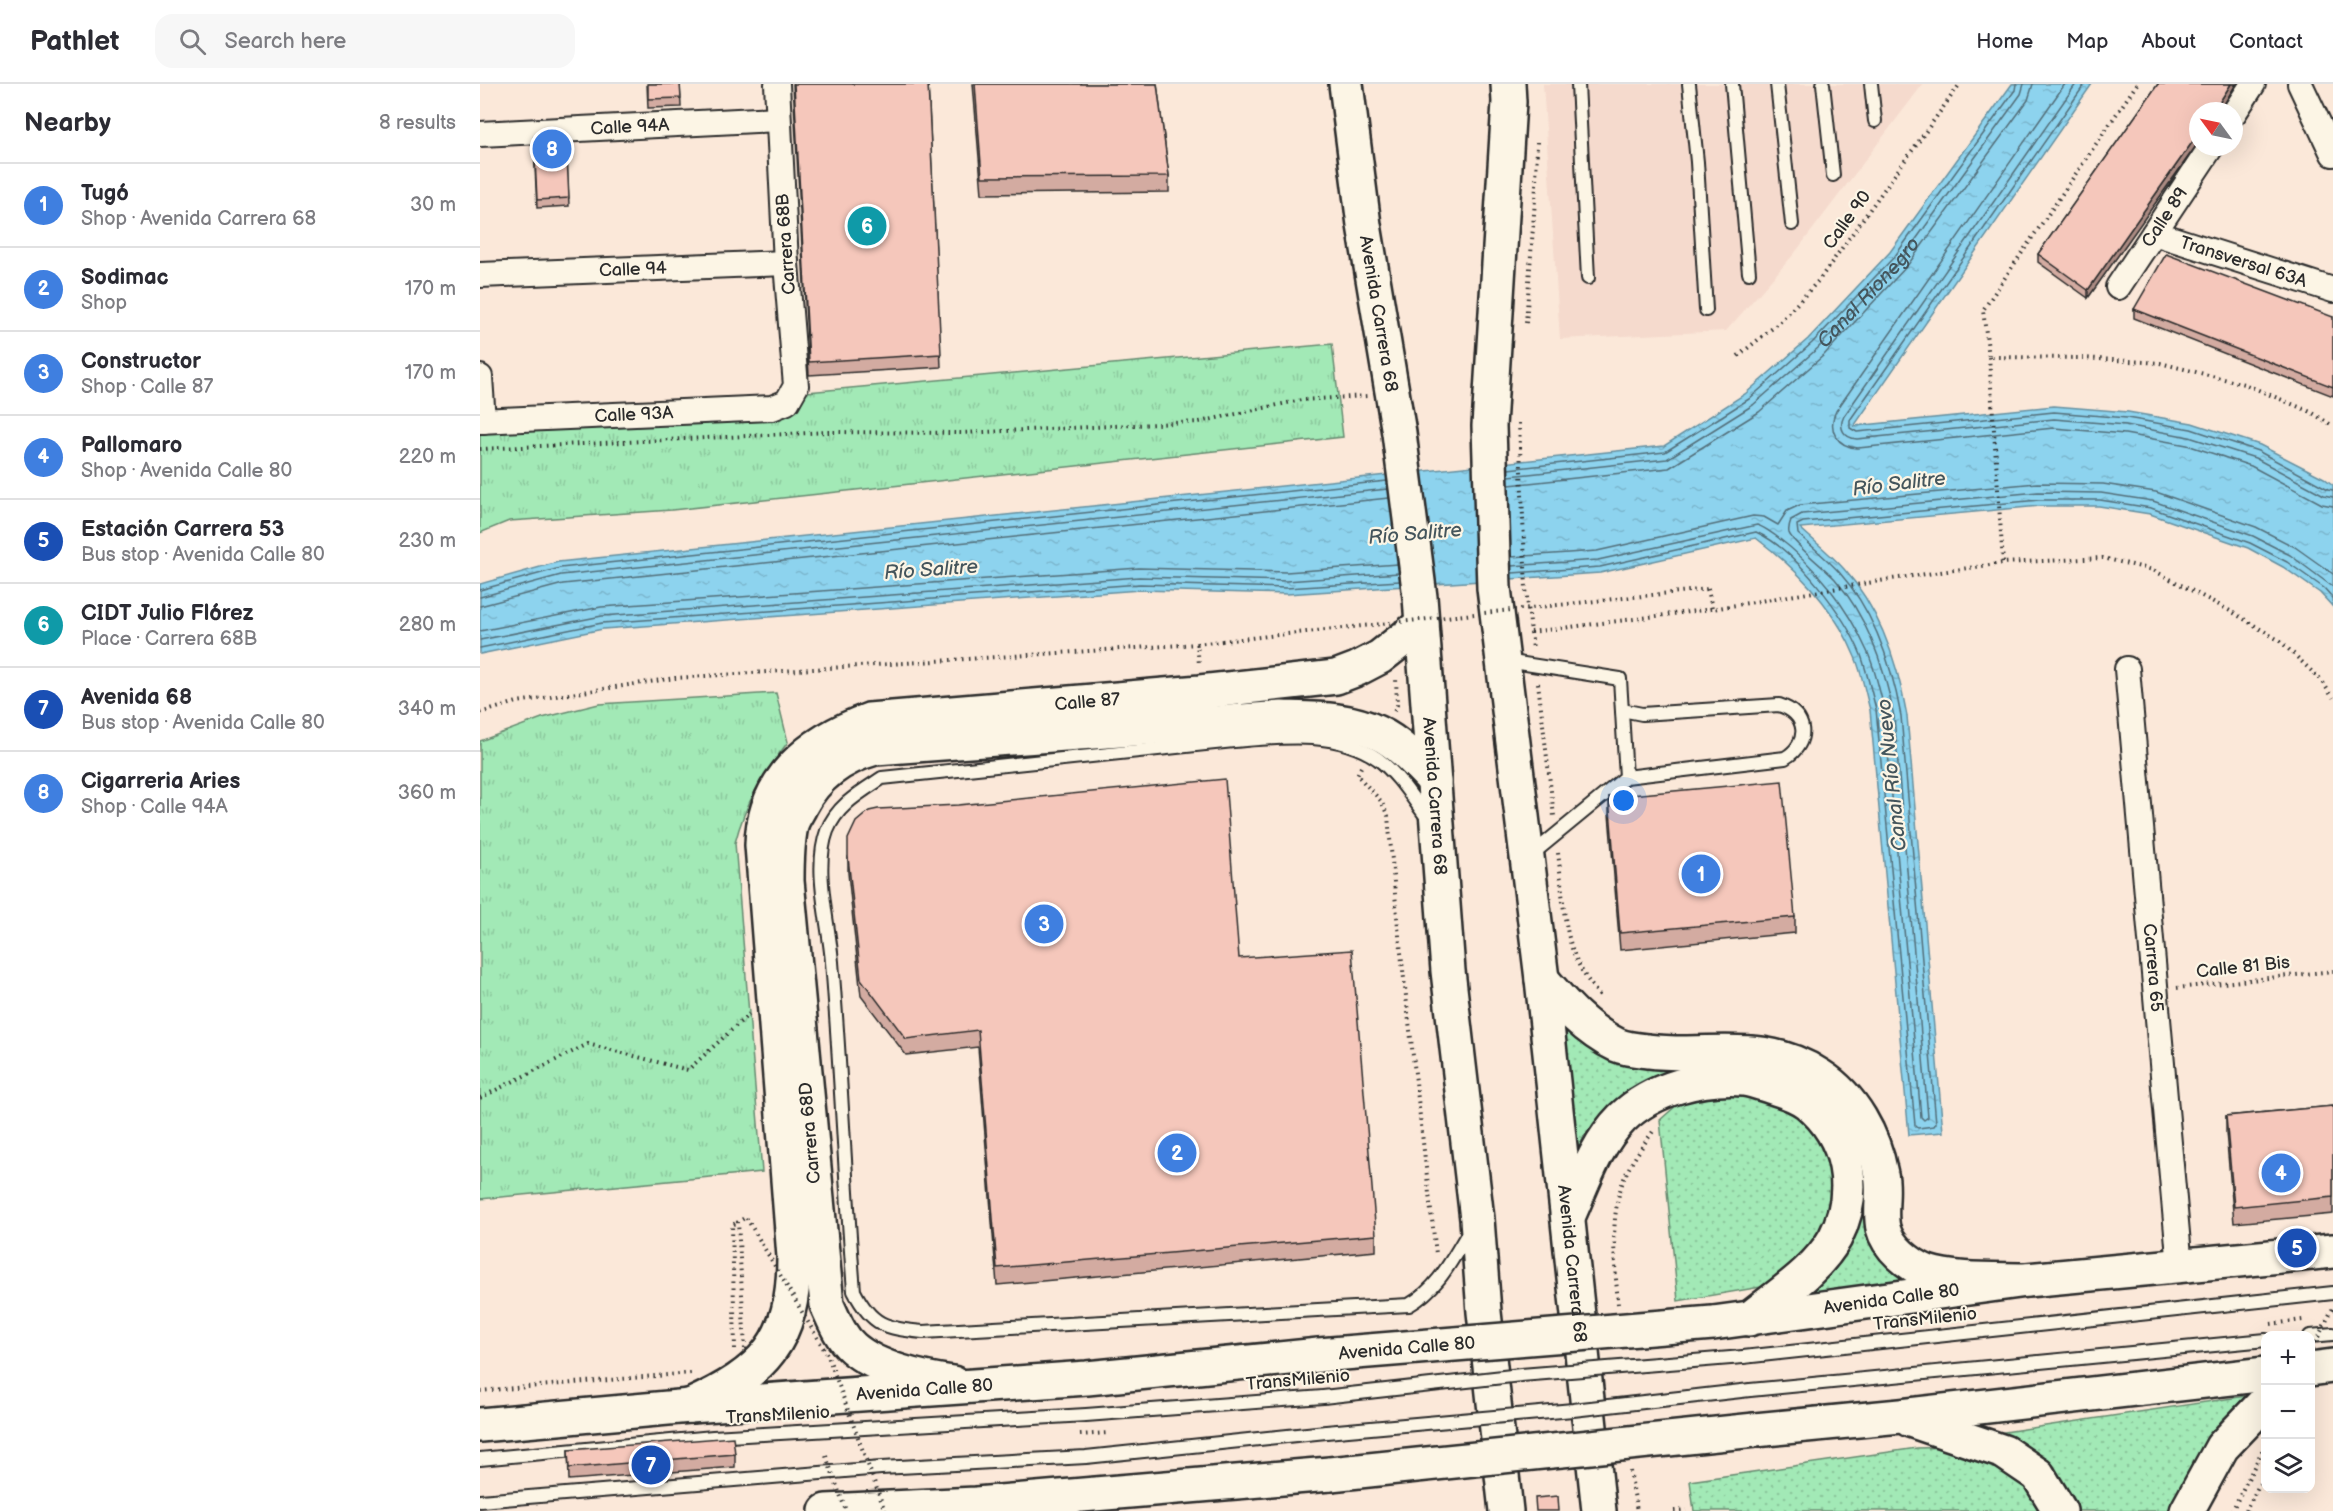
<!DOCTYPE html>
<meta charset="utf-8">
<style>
body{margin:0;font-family:"Balsamiq Sans",sans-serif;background:#f7f7f7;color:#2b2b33}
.controls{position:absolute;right:18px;bottom:18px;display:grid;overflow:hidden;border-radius:12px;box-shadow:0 6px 24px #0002}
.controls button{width:54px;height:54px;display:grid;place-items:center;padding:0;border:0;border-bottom:2px solid #e1e1e2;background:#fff;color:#2b2b33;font:30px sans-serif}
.compass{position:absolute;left:1709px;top:18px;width:54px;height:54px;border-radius:50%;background:#fff;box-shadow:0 6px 24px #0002;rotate:303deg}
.you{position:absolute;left:1144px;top:717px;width:21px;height:21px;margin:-15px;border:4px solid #fff;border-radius:50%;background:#1a73e8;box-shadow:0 0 0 9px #1a73e833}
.badge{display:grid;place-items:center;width:39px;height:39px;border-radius:50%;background:#2b2b2b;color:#fff;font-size:20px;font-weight:700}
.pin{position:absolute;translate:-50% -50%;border:3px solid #fff;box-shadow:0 2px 6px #0006}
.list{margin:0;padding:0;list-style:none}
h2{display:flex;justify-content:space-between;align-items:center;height:78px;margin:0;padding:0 24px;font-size:26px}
h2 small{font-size:20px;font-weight:400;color:#7c7c81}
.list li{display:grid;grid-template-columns:39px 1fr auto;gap:18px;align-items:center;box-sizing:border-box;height:84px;padding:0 24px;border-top:2px solid #e1e1e2}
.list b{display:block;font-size:22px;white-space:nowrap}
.list p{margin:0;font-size:20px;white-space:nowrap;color:#7c7c81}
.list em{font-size:20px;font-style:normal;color:#7c7c81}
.icon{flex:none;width:33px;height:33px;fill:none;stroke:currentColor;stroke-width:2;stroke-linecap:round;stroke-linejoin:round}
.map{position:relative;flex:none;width:1853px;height:1427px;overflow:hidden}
header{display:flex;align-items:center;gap:36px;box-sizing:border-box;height:84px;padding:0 30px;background:#fff;border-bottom:2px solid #e1e1e2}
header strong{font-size:28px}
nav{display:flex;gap:33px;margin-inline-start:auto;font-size:21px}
.search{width:420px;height:54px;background:#f7f7f7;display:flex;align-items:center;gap:15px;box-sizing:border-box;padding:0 21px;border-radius:18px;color:#7c7c81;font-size:22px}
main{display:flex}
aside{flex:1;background:#fff}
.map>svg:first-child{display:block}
.built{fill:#f5dacd}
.grass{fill:url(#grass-dots);stroke:#668a70;stroke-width:1.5}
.park{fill:url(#park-tufts);stroke:#668a70;stroke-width:1.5}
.water{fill:url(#water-ripples);stroke:#6690a0;stroke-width:1.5}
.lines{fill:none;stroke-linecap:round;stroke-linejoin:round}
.shore{stroke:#526e79;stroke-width:1.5}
.lane-casing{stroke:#2b2b2b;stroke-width:16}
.street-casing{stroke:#2b2b2b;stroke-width:28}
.secondary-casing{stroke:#2b2b2b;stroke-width:38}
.primary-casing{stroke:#2b2b2b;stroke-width:38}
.highway-casing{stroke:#2b2b2b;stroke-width:38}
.path{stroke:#2b2b2b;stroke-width:4;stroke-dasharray:1.5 4.5;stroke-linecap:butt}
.lane{stroke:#fcf5e5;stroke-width:12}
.street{stroke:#fcf5e5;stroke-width:24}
.secondary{stroke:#fcf5e5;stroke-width:33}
.primary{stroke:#fcf5e5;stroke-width:33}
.highway{stroke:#fcf5e5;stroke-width:33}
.lane-bridge-casing{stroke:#2b2b2b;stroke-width:16;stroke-linecap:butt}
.highway-bridge-casing{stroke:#2b2b2b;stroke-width:38;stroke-linecap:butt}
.path-bridge{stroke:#2b2b2b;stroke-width:4;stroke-dasharray:1.5 4.5;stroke-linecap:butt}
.lane-bridge{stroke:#fcf5e5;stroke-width:12}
.highway-bridge{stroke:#fcf5e5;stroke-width:33}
.wall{fill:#d3aba1;stroke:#2b2b2b;stroke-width:1.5}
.shaded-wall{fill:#ac8b83;stroke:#2b2b2b;stroke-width:1.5}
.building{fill:#f5c7bb;stroke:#2b2b2b;stroke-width:1.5}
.labels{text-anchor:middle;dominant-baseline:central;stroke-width:4.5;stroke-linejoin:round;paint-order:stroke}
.street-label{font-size:18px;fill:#2b2b2b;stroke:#fcf5e5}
.water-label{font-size:20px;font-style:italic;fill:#44555c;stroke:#fcf5e5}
</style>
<header>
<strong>Pathlet</strong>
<div class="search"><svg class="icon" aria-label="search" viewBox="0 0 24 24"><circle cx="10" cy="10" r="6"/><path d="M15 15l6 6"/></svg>Search here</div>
<nav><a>Home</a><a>Map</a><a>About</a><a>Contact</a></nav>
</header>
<main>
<aside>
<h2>Nearby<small>8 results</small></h2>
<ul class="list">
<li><span class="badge" style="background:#3f7fe0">1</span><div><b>Tugó</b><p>Shop · Avenida Carrera 68</p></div><em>30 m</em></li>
<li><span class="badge" style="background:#3f7fe0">2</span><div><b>Sodimac</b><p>Shop</p></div><em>170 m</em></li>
<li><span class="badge" style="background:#3f7fe0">3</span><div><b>Constructor</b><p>Shop · Calle 87</p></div><em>170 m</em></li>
<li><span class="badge" style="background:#3f7fe0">4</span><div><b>Pallomaro</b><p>Shop · Avenida Calle 80</p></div><em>220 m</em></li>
<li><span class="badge" style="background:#1a4fb4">5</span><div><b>Estación Carrera 53</b><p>Bus stop · Avenida Calle 80</p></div><em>230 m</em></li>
<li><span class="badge" style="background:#0f9aa8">6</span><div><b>CIDT Julio Flórez</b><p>Place · Carrera 68B</p></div><em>280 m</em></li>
<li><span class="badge" style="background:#1a4fb4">7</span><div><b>Avenida 68</b><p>Bus stop · Avenida Calle 80</p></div><em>340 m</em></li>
<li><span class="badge" style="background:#3f7fe0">8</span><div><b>Cigarreria Aries</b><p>Shop · Calle 94A</p></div><em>360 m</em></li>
</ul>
</aside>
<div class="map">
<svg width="1853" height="1427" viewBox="0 0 1853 1427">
<defs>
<pattern id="grass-dots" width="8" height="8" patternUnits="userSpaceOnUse" patternTransform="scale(1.5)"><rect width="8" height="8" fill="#a2e9b6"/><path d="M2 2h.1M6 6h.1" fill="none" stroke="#8cc89d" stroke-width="1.8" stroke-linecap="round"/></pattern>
<pattern id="park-tufts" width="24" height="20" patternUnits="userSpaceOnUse" patternTransform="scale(1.5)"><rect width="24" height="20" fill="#a2e9b6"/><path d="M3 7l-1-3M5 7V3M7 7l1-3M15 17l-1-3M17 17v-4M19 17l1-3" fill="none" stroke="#8cc89d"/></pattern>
<pattern id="water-ripples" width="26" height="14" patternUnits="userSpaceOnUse" patternTransform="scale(1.5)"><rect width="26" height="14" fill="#8dd3ee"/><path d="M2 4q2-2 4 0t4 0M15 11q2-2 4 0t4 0" fill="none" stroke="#7ab5cc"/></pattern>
</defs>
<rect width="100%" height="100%" fill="#fbe8d9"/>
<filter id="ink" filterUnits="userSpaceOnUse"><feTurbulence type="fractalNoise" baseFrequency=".0167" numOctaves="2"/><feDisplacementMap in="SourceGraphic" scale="12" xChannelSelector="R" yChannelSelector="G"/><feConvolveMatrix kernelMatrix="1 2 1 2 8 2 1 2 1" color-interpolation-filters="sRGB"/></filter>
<g filter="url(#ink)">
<polygon class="built" points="1063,0 1443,0 1314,170 1246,247 1080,255"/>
<g class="grass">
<polygon points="1078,925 1172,984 1212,987 1140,1015 1104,1052 1096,1070"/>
<polygon points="1254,1008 1292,1014 1324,1037 1348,1064 1354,1096 1347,1139 1326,1172 1300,1192 1281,1203 1198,1217 1180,1036 1206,1013"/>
<path d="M 1384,1114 C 1386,1161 1401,1168 1432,1199 L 1317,1209 L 1376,1139 Z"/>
<path d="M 1766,1312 L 1741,1337 L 1717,1374 L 1690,1427 L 1598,1427 C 1585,1387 1551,1371 1518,1349 Z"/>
<polygon points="1475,1363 1538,1387 1569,1427 1214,1427 1210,1397 1437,1364"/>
</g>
<g class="park">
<polygon points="852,260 863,353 192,426 29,437 0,449 0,338"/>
<path d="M 296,609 L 308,658 C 283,691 265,719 255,759 L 282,1088 L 0,1115 L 0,657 L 62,634 L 119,620 Z"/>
</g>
<path class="water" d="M 1532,0 L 1612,0 L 1374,342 L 1574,322 L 1648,328 L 1712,339 L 1780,361 L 1844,394 L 1853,401 L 1853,523 L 1840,509 L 1803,483 L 1768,464 L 1670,430 L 1619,422 L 1560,422 L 1320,444 C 1335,458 1351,470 1364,485 C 1400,525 1418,580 1427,632 L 1463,1048 L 1429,1051 L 1390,626 C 1385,608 1382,589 1375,573 C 1355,524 1317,485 1276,454 L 1120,489 L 807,510 L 660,506 L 123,545 L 0,570 L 0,500 L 78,478 L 1184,362 L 1265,310 L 1328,255 L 1410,168 Z"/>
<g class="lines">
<g class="shore">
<path d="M 1585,0 L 1356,327 C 1347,346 1357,363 1378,364 L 1574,344 L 1645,350 L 1707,361 L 1771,382 L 1842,420 L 1853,422"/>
<path d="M 1596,0 L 1364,332 C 1358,344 1364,354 1377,355 L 1574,335 L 1646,341 L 1709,353 L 1775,374 L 1844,411 L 1853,413"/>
<polyline points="1605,0 1370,336 1370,344 1377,348 1574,328 1647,334 1711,345 1778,367 1848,405 1853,406"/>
<polyline points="1028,385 1185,368 1269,315 1332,259 1415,172 1535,6 1536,0"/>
<path id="s1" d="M 1029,392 L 1187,375 L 1273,321 L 1338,264 L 1421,176 L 1541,10 L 1544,0"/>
<polyline points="1029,401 1189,384 1279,328 1344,271 1427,182 1548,16 1553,0"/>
<polyline points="1031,473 1117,467 1273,432 1284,433 1298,441 1307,427 1320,421 1557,399 1623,400 1676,408 1776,443 1815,463 1853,490"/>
<path d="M 1031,482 L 1118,476 L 1277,441 C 1284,443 1290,448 1296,452 C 1335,481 1367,522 1387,567 C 1395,584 1399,605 1404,624 L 1441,1033 L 1444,1036 L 1448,1033 L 1414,633 C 1405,584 1388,534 1355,495 C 1346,485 1312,459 1309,449 C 1308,444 1309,441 1311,436 L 1322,430 L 1558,408 L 1621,409 L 1673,417 L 1773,452 L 1810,471 L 1853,503"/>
<path d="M 1032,489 L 1120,483 L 1276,448 C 1315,465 1365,531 1381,571 C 1387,588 1391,607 1396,625 L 1435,1041 L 1438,1044 L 1454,1042 L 1456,1039 L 1421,632 C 1412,582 1394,527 1359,488 C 1346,474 1332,462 1318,450 L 1317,441 L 1323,438 L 1559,416 L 1620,416 L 1671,424 L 1770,459 L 1807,478 L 1844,504 L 1853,514"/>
<polyline points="0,506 80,484 907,397"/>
<polyline points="0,513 81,491 908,405"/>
<polyline points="0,522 83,500 909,414"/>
<polyline points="0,547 121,523 659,484 806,488 918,480"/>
<polyline points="0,556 122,532 659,493 806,497 919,489"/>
<polyline points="0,564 122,539 660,500 806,504 920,497"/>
</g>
<defs>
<g id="lane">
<polyline points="1098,0 1108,194"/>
<polyline points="1209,0 1217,78 1226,226"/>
<polyline points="1252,0 1269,189"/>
<polyline points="1297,0 1312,140"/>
<polyline points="1343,0 1353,91"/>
<polyline points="1391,0 1395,37"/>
<polyline points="1026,577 1140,595 1146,693 1051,771"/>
<path d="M 1142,626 L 1162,630 L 1299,621 C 1328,630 1330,659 1305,674 L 1146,693"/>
<path d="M 948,735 C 933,715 918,690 898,675 C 857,646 801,653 754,657 L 402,694 C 381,708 357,721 347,747 C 333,785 349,838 352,878 C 361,987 365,1097 374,1207 C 392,1242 405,1244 443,1248 L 929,1221 C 959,1204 972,1175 990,1146"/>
<polyline points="1830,1252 1853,1250"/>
<polyline points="1263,1273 1853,1209"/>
<polyline points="1270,1306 1786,1256"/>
<polyline points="0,1375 233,1353 606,1331 843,1313"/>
<polyline points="0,1417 401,1384 606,1373 846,1348"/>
</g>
<g id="street">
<polyline points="1820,0 1853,70"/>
<polyline points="1754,29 1773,0"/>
<path id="s2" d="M 0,50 L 298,35"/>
<path id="s3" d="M 1674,149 L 1853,206"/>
<path id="s4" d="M 0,191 L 306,179"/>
<path id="s5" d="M 1638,203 L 1731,63"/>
<polyline points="0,293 3,337"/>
<path id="s6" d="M 0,337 L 292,324 L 307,318 L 316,302 L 306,179 L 297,0"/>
<path id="s7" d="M 1647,585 L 1700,1183"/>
</g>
<g id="secondary">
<path d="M 473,1299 C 442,1295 397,1285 373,1264 C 360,1253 354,1236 347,1221 L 307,797 C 307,779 307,760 311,742 C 312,735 318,728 321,721 C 337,690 363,673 395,664 L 802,634 C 835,635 868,634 898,649 C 920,659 938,680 954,697"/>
<path id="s8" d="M 210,1322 C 284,1288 314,1258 314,1173 L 282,761 C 283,695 331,657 389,636 L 720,608 L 856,593 L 877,585 L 900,573 L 942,540"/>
</g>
<g id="primary">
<path id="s9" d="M 866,0 L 884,141 L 919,349 L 940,513 L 968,887 L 997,1135 L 1004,1228 L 1026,1427"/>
<path id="s10" d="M 1028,0 L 1029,18 L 1009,342 L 1014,504 L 1062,895 L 1119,1427"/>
</g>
<g id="highway">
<path d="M 1062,895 C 1084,921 1106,946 1137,961 C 1146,965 1158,966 1168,967 C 1230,975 1283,954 1340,992 C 1373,1013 1394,1052 1401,1090 C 1405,1107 1399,1127 1403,1144 C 1408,1164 1430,1181 1447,1188 C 1473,1197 1519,1195 1547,1196"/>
<path d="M 1088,1133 C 1103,1100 1115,1061 1142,1034 C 1173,1004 1222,992 1264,995 C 1274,996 1285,1001 1295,1004 C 1305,1007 1319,1012 1328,1019 C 1369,1053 1379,1107 1355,1154 C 1336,1188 1298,1211 1269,1235"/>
<path id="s11" d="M 1233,1239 L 1547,1196 L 1853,1167"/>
<polyline points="1830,1285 1853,1282"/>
<polyline points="1430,1336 1524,1368 1558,1391 1580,1427"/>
<path id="s12" d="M 0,1341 L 210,1322 L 607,1294 L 839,1271"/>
<polyline points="1275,1346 1420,1332 1786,1290"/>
<polyline points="346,1427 496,1420 850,1390"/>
<polyline points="1707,1427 1742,1363 1786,1317"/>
</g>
</defs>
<use href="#lane" class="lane-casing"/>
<use href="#street" class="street-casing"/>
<use href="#secondary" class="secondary-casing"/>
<use href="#primary" class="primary-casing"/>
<use href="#highway" class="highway-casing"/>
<g class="path">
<polyline points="1657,0 1503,226 1509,273 1603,274 1680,279 1764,300 1831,328 1853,342"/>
<polyline points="1046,239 1056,102 1057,58"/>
<polyline points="1258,272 1300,238 1339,196 1480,0"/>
<polyline points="1509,273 1523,479"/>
<polyline points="1039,339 1046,505 1053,565"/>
<polyline points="0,365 349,348 482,349 719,338 821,316 887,312"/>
<polyline points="1228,505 1232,525"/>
<polyline points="1051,548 1232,525 1412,495 1523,479 1623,474 1673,486 1754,529 1800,557 1842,597 1853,614"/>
<polyline points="717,560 742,557"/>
<polyline points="1058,599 1074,732"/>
<polyline points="914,627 917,621 916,593"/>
<polyline points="0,629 37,618 195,594 717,560 719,580"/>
<polyline points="881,683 877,691 901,717 908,732 918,843 956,1170"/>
<path d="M 1078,769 C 1083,806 1082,850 1100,883 C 1106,895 1114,904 1121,914"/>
<polyline points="1697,904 1853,887"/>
<polyline points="0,1014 108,960 208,986 269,930"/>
<path d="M 1138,1220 C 1135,1178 1128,1130 1146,1090 C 1153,1075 1164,1060 1174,1046"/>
<polyline points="1791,1240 1823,1236"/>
<polyline points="255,1265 252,1141 258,1138"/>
<polyline points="0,1307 211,1289"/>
<polyline points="600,1351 628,1349"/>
<polyline points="1150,1387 1157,1427"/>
<polyline points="1194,1427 1206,1426"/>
<polyline points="1752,1427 1785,1361"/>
<polyline points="1766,1427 1786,1387"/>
</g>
<use href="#lane" class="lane"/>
<use href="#street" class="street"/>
<use href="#secondary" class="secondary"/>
<use href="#primary" class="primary"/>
<use href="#highway" class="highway"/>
<defs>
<g id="lane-bridge">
<polyline points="843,1313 1041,1291 1263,1273"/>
<polyline points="846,1348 1093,1326 1270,1306"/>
</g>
<g id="highway-bridge">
<path id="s13" d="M 839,1271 L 1233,1239"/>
<polyline points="850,1390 1275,1346"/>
</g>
</defs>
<use href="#lane-bridge" class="lane-bridge-casing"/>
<use href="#highway-bridge" class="highway-bridge-casing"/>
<g class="path-bridge">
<polyline points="742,557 1228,505"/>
<polyline points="265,1265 258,1138 266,1133 348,1272 405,1427"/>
<polyline points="1830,1269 1853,1224"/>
<polyline points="346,1372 366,1427"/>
</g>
<use href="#lane-bridge" class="lane-bridge"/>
<use href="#highway-bridge" class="highway-bridge"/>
</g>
<g class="wall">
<polygon points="167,0 200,0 201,23 168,24"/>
<polygon points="313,0 448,0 461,283 329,291"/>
<polygon points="493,0 677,0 689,92 689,108 502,110"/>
<polygon points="1678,0 1756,0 1740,27 1608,214 1558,178 1558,170"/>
<polygon points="86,51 89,122 57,124 54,62"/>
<polygon points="1654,225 1853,233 1853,312 1654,234"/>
<polygon points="1129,713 1315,833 1315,849 1140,866 1129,730"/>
<polygon points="368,773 759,874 896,1151 896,1167 517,1201 498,963 426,971 381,912 368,789"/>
<polygon points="1853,1022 1853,1130 1754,1139 1746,1048 1746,1032"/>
<polygon points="88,1366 255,1370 255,1383 89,1396"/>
</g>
<g class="shaded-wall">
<polygon points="1751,0 1756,0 1740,27 1734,27"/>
<polygon points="1718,50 1718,59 1608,214 1608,206"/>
</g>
<g class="building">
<polygon points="168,0 200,0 201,14 168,15"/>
<polygon points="314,0 448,0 461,270 329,278"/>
<polygon points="495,0 677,0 689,92 502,93"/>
<polygon points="1678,0 1751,0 1734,27 1718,27 1718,50 1608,206 1558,170"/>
<polygon points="86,51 89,114 57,116 54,53"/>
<polygon points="1686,170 1853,233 1853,303 1654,225"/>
<polygon points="745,695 759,874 872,866 896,1151 517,1184 498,946 426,955 381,895 368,773 368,755 376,738 389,727 398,725 478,721"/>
<polygon points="1302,697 1315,833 1140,849 1129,713"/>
<polygon points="1853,1022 1853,1113 1754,1123 1746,1032"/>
<polygon points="253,1353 255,1370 89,1384 88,1366"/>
<polygon points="1078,1412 1079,1427 1056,1427 1055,1414"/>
</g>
</g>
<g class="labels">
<g class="street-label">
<text stroke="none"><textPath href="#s2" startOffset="150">Calle 94A</textPath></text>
<text stroke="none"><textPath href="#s5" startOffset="84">Calle 89</textPath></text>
<text transform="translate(1367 136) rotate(-54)">Calle 90</text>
<text transform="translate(306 160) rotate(-94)">Carrera 68B</text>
<text stroke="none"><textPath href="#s3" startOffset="94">Transversal 63A</textPath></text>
<text stroke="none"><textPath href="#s4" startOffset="153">Calle 94</textPath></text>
<text stroke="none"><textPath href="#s9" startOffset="232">Avenida Carrera 68</textPath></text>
<text stroke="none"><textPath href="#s6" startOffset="154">Calle 93A</textPath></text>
<text stroke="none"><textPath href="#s8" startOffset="1005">Calle 87</textPath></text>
<text stroke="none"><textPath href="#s9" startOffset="718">Avenida Carrera 68</textPath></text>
<text transform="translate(1763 883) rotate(-6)">Calle 81 Bis</text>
<text stroke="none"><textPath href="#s7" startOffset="300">Carrera 65</textPath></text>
<text transform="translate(330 1049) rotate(-95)">Carrera 68D</text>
<text stroke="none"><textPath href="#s10" startOffset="1185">Avenida Carrera 68</textPath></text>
<text stroke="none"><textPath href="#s11" startOffset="180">Avenida Calle 80</textPath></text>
<text transform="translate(1445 1235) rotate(-6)">TransMilenio</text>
<text stroke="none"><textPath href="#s13" startOffset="88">Avenida Calle 80</textPath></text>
<text transform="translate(818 1296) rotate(-5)">TransMilenio</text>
<text stroke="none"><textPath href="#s12" startOffset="446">Avenida Calle 80</textPath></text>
<text transform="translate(298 1331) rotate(-3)">TransMilenio</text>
</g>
<g class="water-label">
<text stroke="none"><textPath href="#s1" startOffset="422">Canal Rionegro</textPath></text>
<text transform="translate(1419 400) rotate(-7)">Río Salitre</text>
<text transform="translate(935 450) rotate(-5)">Río Salitre</text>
<text transform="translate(451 486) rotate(-4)">Río Salitre</text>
<text transform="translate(1412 691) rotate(-96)">Canal Río Nuevo</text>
</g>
</g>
</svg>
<div class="controls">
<button>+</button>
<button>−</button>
<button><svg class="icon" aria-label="layers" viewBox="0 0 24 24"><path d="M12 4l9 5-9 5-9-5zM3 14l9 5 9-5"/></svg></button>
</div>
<svg class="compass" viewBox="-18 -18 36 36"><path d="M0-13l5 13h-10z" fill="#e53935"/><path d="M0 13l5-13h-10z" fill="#7c7c81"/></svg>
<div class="you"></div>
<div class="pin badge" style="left:1221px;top:790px;background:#3f7fe0">1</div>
<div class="pin badge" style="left:697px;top:1069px;background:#3f7fe0">2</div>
<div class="pin badge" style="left:564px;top:840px;background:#3f7fe0">3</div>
<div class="pin badge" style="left:1801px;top:1089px;background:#3f7fe0">4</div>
<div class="pin badge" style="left:1817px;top:1164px;background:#1a4fb4">5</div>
<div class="pin badge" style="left:387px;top:142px;background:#0f9aa8">6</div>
<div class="pin badge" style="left:171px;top:1381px;background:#1a4fb4">7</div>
<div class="pin badge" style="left:72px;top:65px;background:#3f7fe0">8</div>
</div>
</main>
